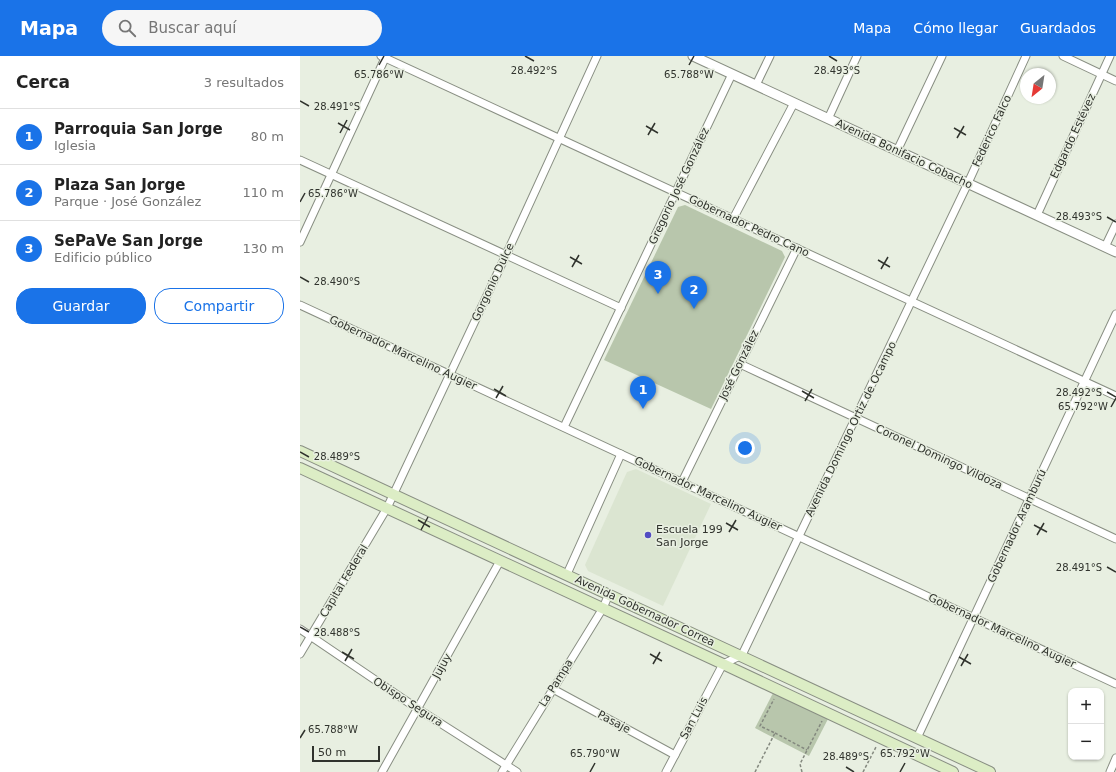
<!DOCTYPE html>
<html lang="es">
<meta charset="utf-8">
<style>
body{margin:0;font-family:"DejaVu Sans",sans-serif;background:#f6f6f6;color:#222}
.controls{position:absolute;right:12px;bottom:12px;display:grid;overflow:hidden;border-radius:8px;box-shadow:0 1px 3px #0004}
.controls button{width:36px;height:36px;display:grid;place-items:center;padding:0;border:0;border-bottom:1px solid #e0e0e0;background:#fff;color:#222;font:20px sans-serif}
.compass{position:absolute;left:720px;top:12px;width:36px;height:36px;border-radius:50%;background:#fff;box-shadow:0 1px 3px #0004;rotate:210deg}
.scale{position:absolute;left:12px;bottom:10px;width:68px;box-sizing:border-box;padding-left:4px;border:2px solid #30332d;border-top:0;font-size:11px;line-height:14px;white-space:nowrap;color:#30332d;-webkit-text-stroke:3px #e8efe1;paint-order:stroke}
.you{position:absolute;left:445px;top:392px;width:14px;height:14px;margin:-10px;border:3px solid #fff;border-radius:50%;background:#1a73e8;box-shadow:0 0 0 6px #1a73e833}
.badge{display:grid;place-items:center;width:26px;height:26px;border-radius:50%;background:#1a73e8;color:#fff;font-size:13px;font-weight:700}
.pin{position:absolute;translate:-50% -33px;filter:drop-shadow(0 1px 2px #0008)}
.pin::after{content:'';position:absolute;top:21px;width:14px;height:12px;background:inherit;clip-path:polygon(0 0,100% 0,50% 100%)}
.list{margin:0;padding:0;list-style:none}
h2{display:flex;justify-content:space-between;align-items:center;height:52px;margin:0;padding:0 16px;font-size:17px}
h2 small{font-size:13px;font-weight:400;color:#767676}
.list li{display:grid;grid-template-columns:26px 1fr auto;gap:12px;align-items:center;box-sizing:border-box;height:56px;padding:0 16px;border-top:1px solid #e0e0e0}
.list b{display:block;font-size:15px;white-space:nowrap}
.list p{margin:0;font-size:13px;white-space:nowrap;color:#767676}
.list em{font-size:13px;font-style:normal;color:#767676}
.actions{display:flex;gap:8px;padding:12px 16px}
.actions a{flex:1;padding:9px 0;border:1px solid #1a73e8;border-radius:16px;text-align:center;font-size:14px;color:#1a73e8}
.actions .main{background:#1a73e8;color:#fff}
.icon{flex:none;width:22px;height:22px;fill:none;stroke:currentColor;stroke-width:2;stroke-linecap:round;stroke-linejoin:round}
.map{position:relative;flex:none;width:816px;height:716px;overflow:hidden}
header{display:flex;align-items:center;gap:24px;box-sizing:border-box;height:56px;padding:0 20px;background:#1a73e8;color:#fff}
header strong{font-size:19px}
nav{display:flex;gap:22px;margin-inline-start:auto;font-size:14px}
.search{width:280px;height:36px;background:#f6f6f6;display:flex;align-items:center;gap:10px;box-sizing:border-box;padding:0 14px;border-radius:22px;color:#767676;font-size:15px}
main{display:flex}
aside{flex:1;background:#fff}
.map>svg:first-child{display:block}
.built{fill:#dbe5d1}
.green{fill:#b8c6ac}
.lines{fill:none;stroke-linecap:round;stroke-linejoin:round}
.minor-casing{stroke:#898f83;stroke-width:9}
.tertiary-casing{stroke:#898f83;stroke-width:11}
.secondary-casing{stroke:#898f83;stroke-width:12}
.path{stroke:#84897f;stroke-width:1.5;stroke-dasharray:3 2;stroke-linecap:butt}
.minor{stroke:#fff;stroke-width:7}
.tertiary{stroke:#fff;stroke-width:9}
.secondary{stroke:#dcedc5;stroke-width:10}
.ticks{fill:none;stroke:#30332d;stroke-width:1.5}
.poi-dot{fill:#524cc3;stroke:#e8efe1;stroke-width:1.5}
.labels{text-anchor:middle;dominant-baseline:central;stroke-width:3;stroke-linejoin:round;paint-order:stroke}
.street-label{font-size:11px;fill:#30332d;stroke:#e8efe1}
.poi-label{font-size:11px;fill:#30332d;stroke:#e8efe1;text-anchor:start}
.ticks-label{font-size:10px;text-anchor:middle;fill:#30332d;stroke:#e8efe1;stroke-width:3;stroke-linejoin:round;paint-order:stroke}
</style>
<header>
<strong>Mapa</strong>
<div class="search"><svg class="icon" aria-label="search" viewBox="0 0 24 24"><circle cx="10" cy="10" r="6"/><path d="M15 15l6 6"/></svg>Buscar aquí</div>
<nav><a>Mapa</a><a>Cómo llegar</a><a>Guardados</a></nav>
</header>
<main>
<aside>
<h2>Cerca<small>3 resultados</small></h2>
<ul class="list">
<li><span class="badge">1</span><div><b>Parroquia San Jorge</b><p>Iglesia</p></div><em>80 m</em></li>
<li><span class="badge">2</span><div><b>Plaza San Jorge</b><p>Parque · José González</p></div><em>110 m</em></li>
<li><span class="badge">3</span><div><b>SePaVe San Jorge</b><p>Edificio público</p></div><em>130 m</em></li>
</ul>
<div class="actions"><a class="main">Guardar</a><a>Compartir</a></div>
</aside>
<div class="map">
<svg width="816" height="716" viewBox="0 0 816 716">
<rect width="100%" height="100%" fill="#e8efe1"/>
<polygon class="built" points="336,413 411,448 363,550 288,515 285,509 327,416"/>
<g class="green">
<polygon points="385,149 482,195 485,201 411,353 304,304 378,151"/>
<polygon points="473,637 528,663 509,700 455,672"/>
</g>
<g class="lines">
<defs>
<g id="minor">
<polyline points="81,0 816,340"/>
<polyline points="763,0 816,25"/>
<polyline points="456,29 470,0"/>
<polyline points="528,63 557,0"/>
<polyline points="597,95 642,0"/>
<polyline points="0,104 321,252"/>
<polyline points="737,159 810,0"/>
<polyline points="433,163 494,47"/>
<polyline points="0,186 86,0"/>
<polyline points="805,191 816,168"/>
<polyline points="0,249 816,628"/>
<polyline points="440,308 816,483"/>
<polyline points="264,371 432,18"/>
<polyline points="382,426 497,192"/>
<polyline points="267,518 321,398"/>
<polyline points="0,573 118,653 217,716"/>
<polyline points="0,598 87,452 206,199 297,0"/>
<polyline points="253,633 375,699"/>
<polyline points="617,682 816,258"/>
<polyline points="82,716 200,505"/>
<polyline points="202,716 303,552 309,538"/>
<polyline points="366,716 423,608 442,599 668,127 726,0"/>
<polyline points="810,716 816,702"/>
</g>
<polyline id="tertiary" points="393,0 816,196"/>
<g id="secondary">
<polyline points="0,395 690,716"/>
<polyline points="0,412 423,608 653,716"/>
</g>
</defs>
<use href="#minor" class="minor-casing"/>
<use href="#tertiary" class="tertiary-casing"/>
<use href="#secondary" class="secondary-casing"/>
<g class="path">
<polyline points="475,677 507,694"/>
<polyline points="455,716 475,677 460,670 474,643"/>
<polyline points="502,716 500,708 522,665"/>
<polyline points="563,716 576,691"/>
</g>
<use href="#minor" class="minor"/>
<use href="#tertiary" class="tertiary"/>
<use href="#secondary" class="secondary"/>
</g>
<path class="ticks" d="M 225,0 L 234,5M 529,0 L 537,5M 79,9 L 84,0M 389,9 L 394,0M 0,45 L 9,50M 38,67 L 50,74M 346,70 L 358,77M 654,72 L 666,79M 40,77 L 47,64M 348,79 L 355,67M 657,82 L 664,70M 0,146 L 5,137M 807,161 L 816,166M 270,201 L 282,208M 578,204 L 590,211M 272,211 L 279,199M 581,213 L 588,201M 0,221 L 9,226M 194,333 L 206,340M 502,335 L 514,342M 807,336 L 816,341M 196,342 L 203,330M 505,345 L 512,333M 811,351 L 816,342M 0,396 L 9,401M 118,464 L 130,471M 426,467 L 438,474M 734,469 L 747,476M 121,474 L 128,461M 429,476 L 436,464M 737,479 L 744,467M 807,511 L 816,516M 0,571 L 9,576M 42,596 L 54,603M 350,598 L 362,605M 659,601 L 671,608M 45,605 L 52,593M 353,608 L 360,596M 661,610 L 668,598M 0,682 L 5,674M 546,711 L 554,716M 290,716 L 295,707M 600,716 L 605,707"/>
<circle class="poi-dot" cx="348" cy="479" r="4"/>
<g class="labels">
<g class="street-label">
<text transform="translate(692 75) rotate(-65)">Federico Falco</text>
<text transform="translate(773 80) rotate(-65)">Edgardo Estévez</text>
<text transform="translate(604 98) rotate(25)">Avenida Bonifacio Cobacho</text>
<text transform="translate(379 130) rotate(-65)">Gregorio José González</text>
<text transform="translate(449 170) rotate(25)">Gobernador Pedro Cano</text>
<text transform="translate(193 226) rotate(-65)">Gorgonio Dulce</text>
<text transform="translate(103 297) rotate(25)">Gobernador Marcelino Augier</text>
<text transform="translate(439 309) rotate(-64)">José González</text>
<text transform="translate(551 373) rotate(-64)">Avenida Domingo Ortiz de Ocampo</text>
<text transform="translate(639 401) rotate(25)">Coronel Domingo Vildoza</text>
<text transform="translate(408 438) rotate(25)">Gobernador Marcelino Augier</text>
<text transform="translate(717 470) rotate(-65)">Gobernador Aramburú</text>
<text transform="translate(44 525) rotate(-59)">Capital Federal</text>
<text transform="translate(345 555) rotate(25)">Avenida Gobernador Correa</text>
<text transform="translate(702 575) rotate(25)">Gobernador Marcelino Augier</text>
<text transform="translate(142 610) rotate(-61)">Jujuy</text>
<text transform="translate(256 627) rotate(-58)">La Pampa</text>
<text transform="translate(108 646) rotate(33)">Obispo Segura</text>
<text transform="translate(394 662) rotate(-62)">San Luis</text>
<text transform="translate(314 666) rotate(28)">Pasaje</text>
</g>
<g class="poi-label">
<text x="356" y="473">Escuela 199<tspan x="356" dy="13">San Jorge</tspan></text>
</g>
</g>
<g class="ticks-label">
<text x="234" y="18">28.492°S</text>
<text x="537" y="18">28.493°S</text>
<text x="79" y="22">65.786°W</text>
<text x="389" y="22">65.788°W</text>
<text x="37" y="54">28.491°S</text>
<text x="33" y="141">65.786°W</text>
<text x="779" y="164">28.493°S</text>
<text x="37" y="229">28.490°S</text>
<text x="779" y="340">28.492°S</text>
<text x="783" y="354">65.792°W</text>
<text x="37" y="404">28.489°S</text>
<text x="779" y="515">28.491°S</text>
<text x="37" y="580">28.488°S</text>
<text x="33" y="677">65.788°W</text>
<text x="295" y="701">65.790°W</text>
<text x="605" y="701">65.792°W</text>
<text x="546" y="704">28.489°S</text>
</g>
</svg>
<div class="controls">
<button>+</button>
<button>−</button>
</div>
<svg class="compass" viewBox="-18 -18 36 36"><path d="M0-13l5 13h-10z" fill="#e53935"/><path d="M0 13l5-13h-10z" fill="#767676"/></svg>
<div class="scale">50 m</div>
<div class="you"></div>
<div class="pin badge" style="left:343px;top:353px">1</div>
<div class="pin badge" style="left:394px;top:253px">2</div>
<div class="pin badge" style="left:358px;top:238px">3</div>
</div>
</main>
